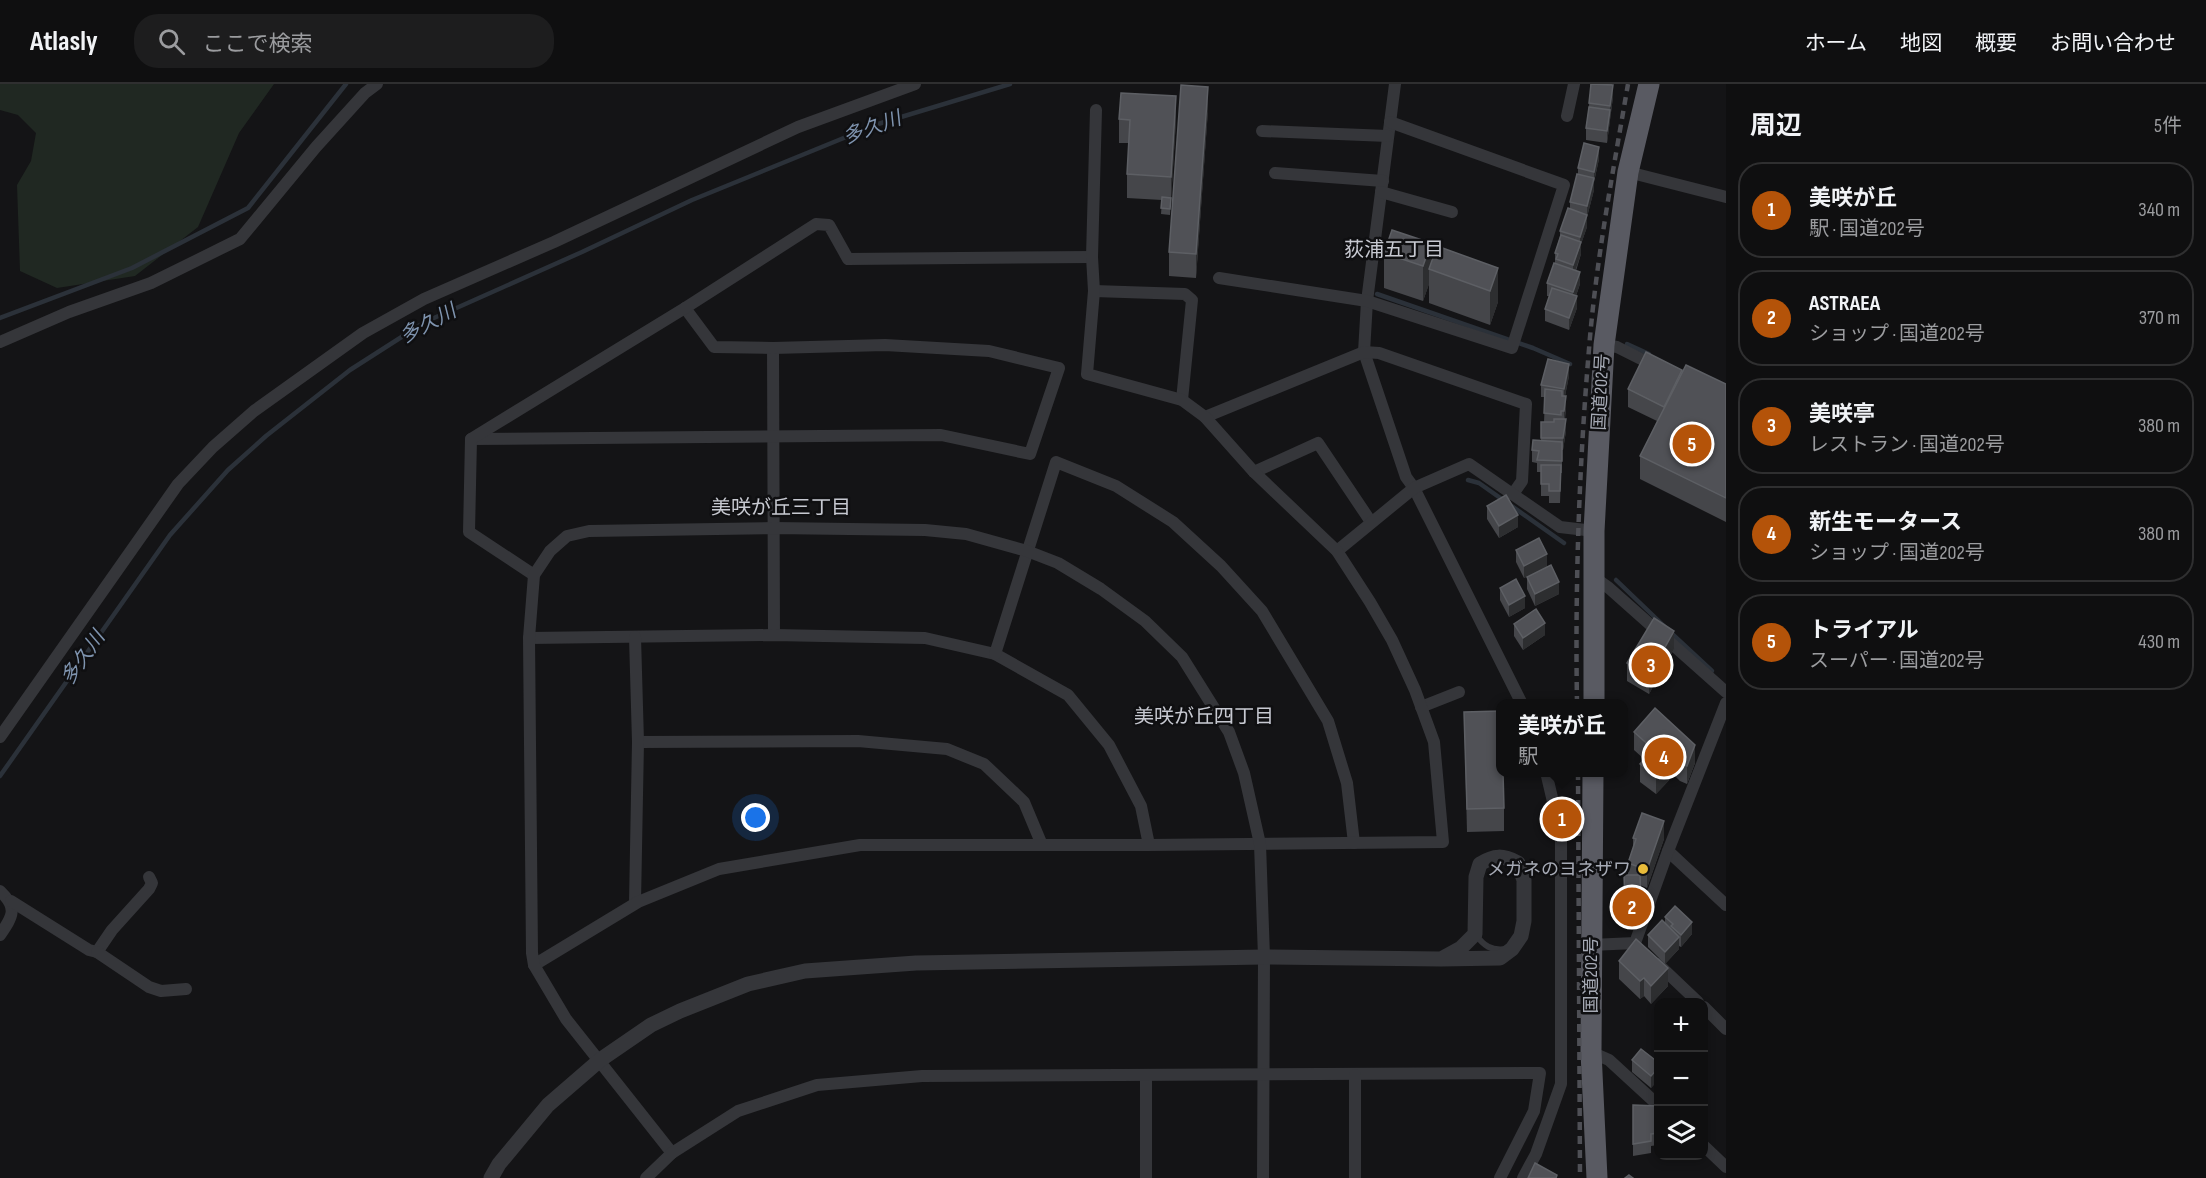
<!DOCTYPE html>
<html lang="ja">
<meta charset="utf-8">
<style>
body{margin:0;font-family:"Sofia Sans Condensed","Noto Sans JP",sans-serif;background:#1d1d1e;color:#f1f3f6}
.controls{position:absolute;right:18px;bottom:18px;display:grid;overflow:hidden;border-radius:12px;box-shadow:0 3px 9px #0003}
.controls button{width:54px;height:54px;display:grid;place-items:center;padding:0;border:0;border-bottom:2px solid #2f2f30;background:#0f0f10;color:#f1f3f6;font:30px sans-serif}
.you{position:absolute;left:756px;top:734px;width:21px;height:21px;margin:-15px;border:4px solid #fff;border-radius:50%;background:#1a73e8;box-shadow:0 0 0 9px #1a73e833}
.badge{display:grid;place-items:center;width:39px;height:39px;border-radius:50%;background:#b45309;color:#fff;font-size:20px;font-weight:700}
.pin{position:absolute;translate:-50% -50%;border:3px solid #fff;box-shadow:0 2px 6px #0006}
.popup{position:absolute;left:1496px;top:615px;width:132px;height:78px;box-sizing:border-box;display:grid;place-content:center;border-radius:12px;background:#0f0f10;filter:drop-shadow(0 2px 4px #0005);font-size:20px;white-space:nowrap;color:#9b9c9f}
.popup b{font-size:22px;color:#f1f3f6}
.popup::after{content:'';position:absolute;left:50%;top:100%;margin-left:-12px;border:12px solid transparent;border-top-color:#0f0f10}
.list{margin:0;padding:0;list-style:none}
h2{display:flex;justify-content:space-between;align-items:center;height:78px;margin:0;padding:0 24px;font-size:26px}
h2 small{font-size:20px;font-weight:400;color:#9b9c9f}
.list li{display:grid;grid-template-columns:39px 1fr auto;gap:18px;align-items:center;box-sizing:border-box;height:96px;margin:0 12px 12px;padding:0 12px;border:2px solid #2f2f30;border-radius:24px}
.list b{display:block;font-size:22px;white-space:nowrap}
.list p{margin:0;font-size:20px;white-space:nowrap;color:#9b9c9f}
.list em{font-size:20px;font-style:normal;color:#9b9c9f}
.icon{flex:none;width:33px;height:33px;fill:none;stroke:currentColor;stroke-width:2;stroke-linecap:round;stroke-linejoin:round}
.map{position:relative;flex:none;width:1726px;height:1094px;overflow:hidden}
header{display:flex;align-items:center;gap:36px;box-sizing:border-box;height:84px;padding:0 30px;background:#0f0f10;border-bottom:2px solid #2f2f30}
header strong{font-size:28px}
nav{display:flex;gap:33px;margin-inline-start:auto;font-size:21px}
.search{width:420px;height:54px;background:#1d1d1e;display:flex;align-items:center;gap:15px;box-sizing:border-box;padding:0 21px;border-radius:24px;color:#9b9c9f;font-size:22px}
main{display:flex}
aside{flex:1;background:#0f0f10}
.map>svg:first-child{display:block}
.green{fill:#202822}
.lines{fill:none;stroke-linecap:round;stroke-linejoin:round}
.stream{stroke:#2b3139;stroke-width:4.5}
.service{stroke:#35363a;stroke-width:6}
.minor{stroke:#35363a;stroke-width:12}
.tertiary{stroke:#35363a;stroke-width:15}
.trunk{stroke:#595a62;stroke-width:21}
.rail{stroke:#4e4f55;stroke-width:4.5;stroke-dasharray:8 6;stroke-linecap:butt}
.wall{fill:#45464a}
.shaded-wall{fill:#2d2e30}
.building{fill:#505156;stroke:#5d5f64;stroke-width:1.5}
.poi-dot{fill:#e8bb3a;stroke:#0f0f11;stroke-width:2}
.labels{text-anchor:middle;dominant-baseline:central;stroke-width:5;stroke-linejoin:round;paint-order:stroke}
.street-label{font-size:18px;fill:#a6aab5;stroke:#0f0f11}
.poi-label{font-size:18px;fill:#a6aab5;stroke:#0f0f11;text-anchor:end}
.water-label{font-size:20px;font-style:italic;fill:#7f94af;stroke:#0f0f11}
.neighbourhood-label{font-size:20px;fill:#c7c9d1;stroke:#0f0f11}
</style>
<header>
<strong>Atlasly</strong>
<div class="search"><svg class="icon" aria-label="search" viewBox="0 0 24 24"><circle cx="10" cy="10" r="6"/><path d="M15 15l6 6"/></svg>ここで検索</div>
<nav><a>ホーム</a><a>地図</a><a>概要</a><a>お問い合わせ</a></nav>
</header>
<main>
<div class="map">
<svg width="1726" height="1094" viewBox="0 0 1726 1094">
<rect width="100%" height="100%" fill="#141416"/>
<polygon class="green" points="0,0 274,0 239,49 198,143 135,192 57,204 20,187 17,101 31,77 36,49 18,31 0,26"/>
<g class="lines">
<g class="stream">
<polyline points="1377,210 1533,264 1570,280"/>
<polyline points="0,234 132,184 248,124 346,0"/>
<polyline points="1627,260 1649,270"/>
<polyline points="1468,396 1479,399 1564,459"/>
<polyline points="1616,496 1664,542"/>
<polyline points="1670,548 1712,587"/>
<polyline points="0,692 170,451 228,386 266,352 350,286 425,238 582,168 692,116 878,40 1010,0"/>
</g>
<path class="service" d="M 1475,850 C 1484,862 1491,867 1506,865"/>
<g class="minor">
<polyline points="1395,0 1367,217 1364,268 1406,393 1414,404 1522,620"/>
<polyline points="1567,32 1574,0"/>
<polyline points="1262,47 1388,52"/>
<polyline points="1628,88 1726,113"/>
<polyline points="1275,89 1383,97"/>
<polyline points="1381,108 1452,128"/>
<polyline points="1219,194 1367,217 1512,264 1564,101 1390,38"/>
<polyline points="1094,207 1185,210 1192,216 1182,316"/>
<polyline points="0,258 69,228 151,199 240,155 316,63 365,9 377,0"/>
<polyline points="1604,261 1617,263 1657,283"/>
<polyline points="773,264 774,551"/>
<polyline points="1205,333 1364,268 1379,269 1526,320 1522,397 1513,410"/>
<polyline points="471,355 941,351 1030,370 1059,284 989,267 885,261 773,264 714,263 685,224"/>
<polyline points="1254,388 1318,359 1371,438"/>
<polyline points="1337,467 1414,404 1469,380 1560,443 1594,447"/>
<polyline points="534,491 469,448 471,355 685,224 816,140 829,141 848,175 1092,173"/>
<polyline points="1595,494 1609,504 1726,608"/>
<polyline points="529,554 774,551 925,554 995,570 1068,611 1109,661 1141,722 1149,761"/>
<polyline points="995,570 1056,378 1116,402 1173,438 1221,482 1262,527 1328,637 1347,699 1354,759"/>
<polyline points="1421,623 1459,608"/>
<polyline points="0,653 178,400 213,363 254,327 363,249 424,215 554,158 798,43 915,0"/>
<polyline points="638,658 858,657 947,665 984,680 1024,718 1042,761"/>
<polyline points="1668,767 1726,821"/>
<path d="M 0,807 C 18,824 13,832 0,851"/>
<polyline points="11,817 89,866 97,868 112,846 149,805 152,799 149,793"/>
<polyline points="635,819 638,658 635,553"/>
<polyline points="1591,861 1635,859 1668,767 1726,619"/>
<polyline points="97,868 149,903 161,907 186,905"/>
<polyline points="1658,880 1698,918"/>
<polyline points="534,881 638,818 719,785 860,761 1149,761 1443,758 1434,658 1415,606 1392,556 1370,518 1337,467 1254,388 1205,333 1182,316 1087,290 1094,207 1092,173 1096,26"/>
<polyline points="1704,923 1726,945"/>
<polyline points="1591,968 1609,976 1658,1021"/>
<polyline points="1146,992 1146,1094"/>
<polyline points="1704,1062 1726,1083"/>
<polyline points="672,1069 566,935 534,881 532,869 529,554 534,491 550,467 567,452 589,447 774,444 925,446 966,450 1027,467 1058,479 1101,505 1145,537 1182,573 1229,648 1244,689 1260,760 1264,873 1263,1094"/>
<polyline points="646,1094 672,1069 738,1027 817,1001 922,992 1540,989 1534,1027 1500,1094"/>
<polyline points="1355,1094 1355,991"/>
<polyline points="1523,1094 1536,1070 1561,1000 1561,752 1546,688"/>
</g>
<path class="tertiary" d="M 491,1094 L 499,1080 L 548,1021 L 600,976 L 651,941 L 680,927 L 748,900 L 805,887 L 916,879 L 1264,873 L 1441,875 L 1500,874 L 1512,865 L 1521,852 L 1524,837 L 1524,796 L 1518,779 C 1503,771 1494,771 1480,780 L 1476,793 L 1475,850 L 1461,864 L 1441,875"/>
<g class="trunk">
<polyline points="1594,620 1594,447 1604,261 1628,88 1649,0"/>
<polyline points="1593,688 1591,968 1597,1094"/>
</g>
<g class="rail">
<path d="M 1577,620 C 1575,501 1579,383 1589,265 C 1596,176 1613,88 1628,0"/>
<polyline points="1578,688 1580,1094"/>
</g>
</g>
<g class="wall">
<polygon points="1590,0 1612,0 1613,13 1607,59 1586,56 1586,44 1591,5"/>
<polygon points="1208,26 1196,194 1169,192 1169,168"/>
<polygon points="1119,35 1176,36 1170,131 1161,130 1162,116 1127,114 1127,90 1129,59 1119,59"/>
<polygon points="1599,75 1594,98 1594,106 1587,133 1587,143 1581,160 1581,170 1576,187 1580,200 1576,212 1577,224 1569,246 1545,237 1545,225 1549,212 1547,212 1547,199 1555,180 1555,169 1560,152 1560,147 1570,125 1570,118 1578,90 1578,84"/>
<polygon points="1384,169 1431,178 1498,184 1498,218 1490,241 1429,219 1429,200 1423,217 1384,204"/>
<polygon points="1682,286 1726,300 1726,438 1640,395 1640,372 1657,337 1628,323 1628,305"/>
<polygon points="1569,292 1565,312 1566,324 1565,335 1566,347 1563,366 1562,366 1562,389 1561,389 1560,419 1549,419 1549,412 1541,412 1541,388 1537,388 1537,379 1532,378 1532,366 1541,356 1541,338 1544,338 1545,313 1541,313 1541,301"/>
<polygon points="1487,422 1518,443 1499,454 1487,435"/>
<polygon points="1516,466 1547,483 1524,494 1516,478"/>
<polygon points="1527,493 1559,510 1535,522 1527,505"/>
<polygon points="1500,504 1525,524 1509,533 1500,516"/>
<polygon points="1514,540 1545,551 1523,566 1514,552"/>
<polygon points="1674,565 1649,610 1627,597 1627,579"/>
<polygon points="1464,628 1504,724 1504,747 1467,748"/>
<polygon points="1634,648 1695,679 1687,700 1680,697 1674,691 1656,710 1640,698 1640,680 1644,675 1634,666"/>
<polygon points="1633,754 1664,755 1647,804 1640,801 1641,837 1625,837 1624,791 1628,791 1628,779 1633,765"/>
<polygon points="1665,833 1692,850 1681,863 1679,862 1679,865 1665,880 1648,863 1648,851 1665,839"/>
<polygon points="1619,877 1668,902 1651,920 1644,912 1640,915 1619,895"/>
<polygon points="1632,976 1659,979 1659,995 1651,1004 1632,988"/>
<polygon points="1633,1021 1659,1022 1658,1061 1651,1062 1651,1069 1633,1072"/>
</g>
<g class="shaded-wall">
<polygon points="1613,1 1613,13 1607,59 1607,47"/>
<polygon points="1208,3 1208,26 1196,194 1196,170"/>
<polygon points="1176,12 1176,36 1171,117 1171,93"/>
<polygon points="1599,63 1599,75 1594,98 1594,106 1587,133 1587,143 1581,160 1581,170 1573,193 1573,181 1580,163 1580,153 1587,132 1587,122 1594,95 1594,88"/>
<polygon points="1431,159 1431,185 1429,185 1429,200 1423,217 1423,182"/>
<polygon points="1498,184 1498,218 1490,241 1490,207"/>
<polygon points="1580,188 1580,200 1573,220 1573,208"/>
<polygon points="1577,212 1577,224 1569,246 1569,234"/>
<polygon points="1569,280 1569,292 1564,317 1564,305"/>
<polygon points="1566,312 1566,324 1564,339 1564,327"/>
<polygon points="1566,335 1566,347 1563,366 1563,354"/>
<polygon points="1518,431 1518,443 1499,454 1499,442"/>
<polygon points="1547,470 1547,483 1524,494 1524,482"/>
<polygon points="1559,498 1559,510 1535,522 1535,510"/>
<polygon points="1525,512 1525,524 1509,533 1509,521"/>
<polygon points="1545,539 1545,551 1523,566 1523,554"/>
<polygon points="1674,547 1674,565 1649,610 1649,592"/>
<polygon points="1695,661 1695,679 1687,700 1687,682"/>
<polygon points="1674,673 1674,691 1656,710 1656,692"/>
<polygon points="1664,737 1664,755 1647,804 1647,786"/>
<polygon points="1692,838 1692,850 1681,863 1681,851"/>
<polygon points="1679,853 1679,865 1665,880 1665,868"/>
<polygon points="1668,884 1668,902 1651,920 1651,902"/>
<polygon points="1644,894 1644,912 1640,915 1640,897"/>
<polygon points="1659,983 1659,995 1651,1004 1651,992"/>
</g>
<g class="building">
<polygon points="1591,0 1613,1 1610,22 1589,19"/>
<polygon points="1181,1 1208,3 1196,170 1169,168"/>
<polygon points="1121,9 1176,12 1171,93 1127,90 1130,36 1119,35"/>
<polygon points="1589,23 1610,26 1607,47 1586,44"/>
<polygon points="1584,59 1599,63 1594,88 1578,84"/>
<polygon points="1577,90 1594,94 1587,122 1570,118"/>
<polygon points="1162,113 1171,114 1170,125 1161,124"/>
<polygon points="1568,124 1587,131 1580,153 1560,147"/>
<polygon points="1392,146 1431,159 1423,182 1384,169"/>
<polygon points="1561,151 1581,158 1573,181 1556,175 1558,170 1555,169"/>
<polygon points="1437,162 1498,184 1490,207 1429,185"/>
<polygon points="1554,179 1580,188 1573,208 1547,199"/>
<polygon points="1552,204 1577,212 1569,234 1545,225"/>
<polygon points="1646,268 1682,286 1664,323 1628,305"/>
<polygon points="1548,275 1569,280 1564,305 1541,301"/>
<polygon points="1686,281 1726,300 1726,414 1640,372"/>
<polygon points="1545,305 1562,307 1562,312 1566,312 1564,327 1561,327 1561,331 1544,329"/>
<polygon points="1554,335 1566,335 1563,354 1541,354 1541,338 1554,338"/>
<polygon points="1533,356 1562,358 1562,377 1537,376 1539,367 1532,366"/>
<polygon points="1541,381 1561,381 1560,407 1549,407 1549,400 1541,400"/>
<polygon points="1506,411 1518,431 1499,442 1487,422"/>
<polygon points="1539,454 1547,470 1524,482 1516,466"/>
<polygon points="1551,481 1559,498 1535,510 1527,493"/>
<polygon points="1516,495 1525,512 1509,521 1500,504"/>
<polygon points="1536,525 1545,539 1523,554 1514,540"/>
<polygon points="1654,534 1674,547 1649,592 1627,579"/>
<polygon points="1655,624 1695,661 1687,682 1680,679 1674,673 1656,692 1640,680 1653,665 1634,648"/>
<polygon points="1500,627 1500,688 1503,688 1504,724 1467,725 1464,628"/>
<polygon points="1642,729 1664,737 1647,786 1628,779 1636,755 1633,754"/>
<polygon points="1624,791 1640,791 1641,819 1625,819"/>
<polygon points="1675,822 1692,838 1681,851 1671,842 1673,840 1665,833"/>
<polygon points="1662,836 1679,853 1665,868 1648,851"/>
<polygon points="1636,855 1668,884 1651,902 1644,894 1640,897 1619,877"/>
<polygon points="1641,965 1659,979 1659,983 1651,992 1632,976"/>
<polygon points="1633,1021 1659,1022 1658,1049 1651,1050 1651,1057 1633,1060"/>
<polygon points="1535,1079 1557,1091 1556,1094 1528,1094"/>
<polygon points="1629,1091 1633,1094 1625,1094"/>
</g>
<circle class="poi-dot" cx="1643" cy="785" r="6"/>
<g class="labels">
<g class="street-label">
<text transform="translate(1601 308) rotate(-87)">国道202号</text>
<text transform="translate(1591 891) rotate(-90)">国道202号</text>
</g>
<g class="poi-label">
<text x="1631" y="785">メガネのヨネザワ</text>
</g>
<g class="water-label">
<text transform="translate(872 44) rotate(-20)">多久川</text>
<text transform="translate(428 240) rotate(-28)">多久川</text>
<text transform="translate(83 574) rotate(-55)">多久川</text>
</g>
<g class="neighbourhood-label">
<text x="1394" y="166">荻浦五丁目</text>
<text x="781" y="424">美咲が丘三丁目</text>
<text x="1204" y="633">美咲が丘四丁目</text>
</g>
</g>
</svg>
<div class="controls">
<button>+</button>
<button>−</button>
<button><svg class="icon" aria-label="layers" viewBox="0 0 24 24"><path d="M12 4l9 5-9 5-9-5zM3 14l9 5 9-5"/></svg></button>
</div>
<div class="you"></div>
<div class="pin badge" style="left:1562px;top:735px">1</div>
<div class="popup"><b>美咲が丘</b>駅</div>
<div class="pin badge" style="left:1632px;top:823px">2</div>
<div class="pin badge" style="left:1651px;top:581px">3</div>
<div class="pin badge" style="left:1664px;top:673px">4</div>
<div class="pin badge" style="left:1692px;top:360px">5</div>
</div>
<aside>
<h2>周辺<small>5件</small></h2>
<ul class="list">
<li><span class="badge">1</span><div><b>美咲が丘</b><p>駅 · 国道202号</p></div><em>340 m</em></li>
<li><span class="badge">2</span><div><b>ASTRAEA</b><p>ショップ · 国道202号</p></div><em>370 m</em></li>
<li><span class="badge">3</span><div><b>美咲亭</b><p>レストラン · 国道202号</p></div><em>380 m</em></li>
<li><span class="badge">4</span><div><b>新生モータース</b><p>ショップ · 国道202号</p></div><em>380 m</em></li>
<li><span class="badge">5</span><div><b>トライアル</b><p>スーパー · 国道202号</p></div><em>430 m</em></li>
</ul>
</aside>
</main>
